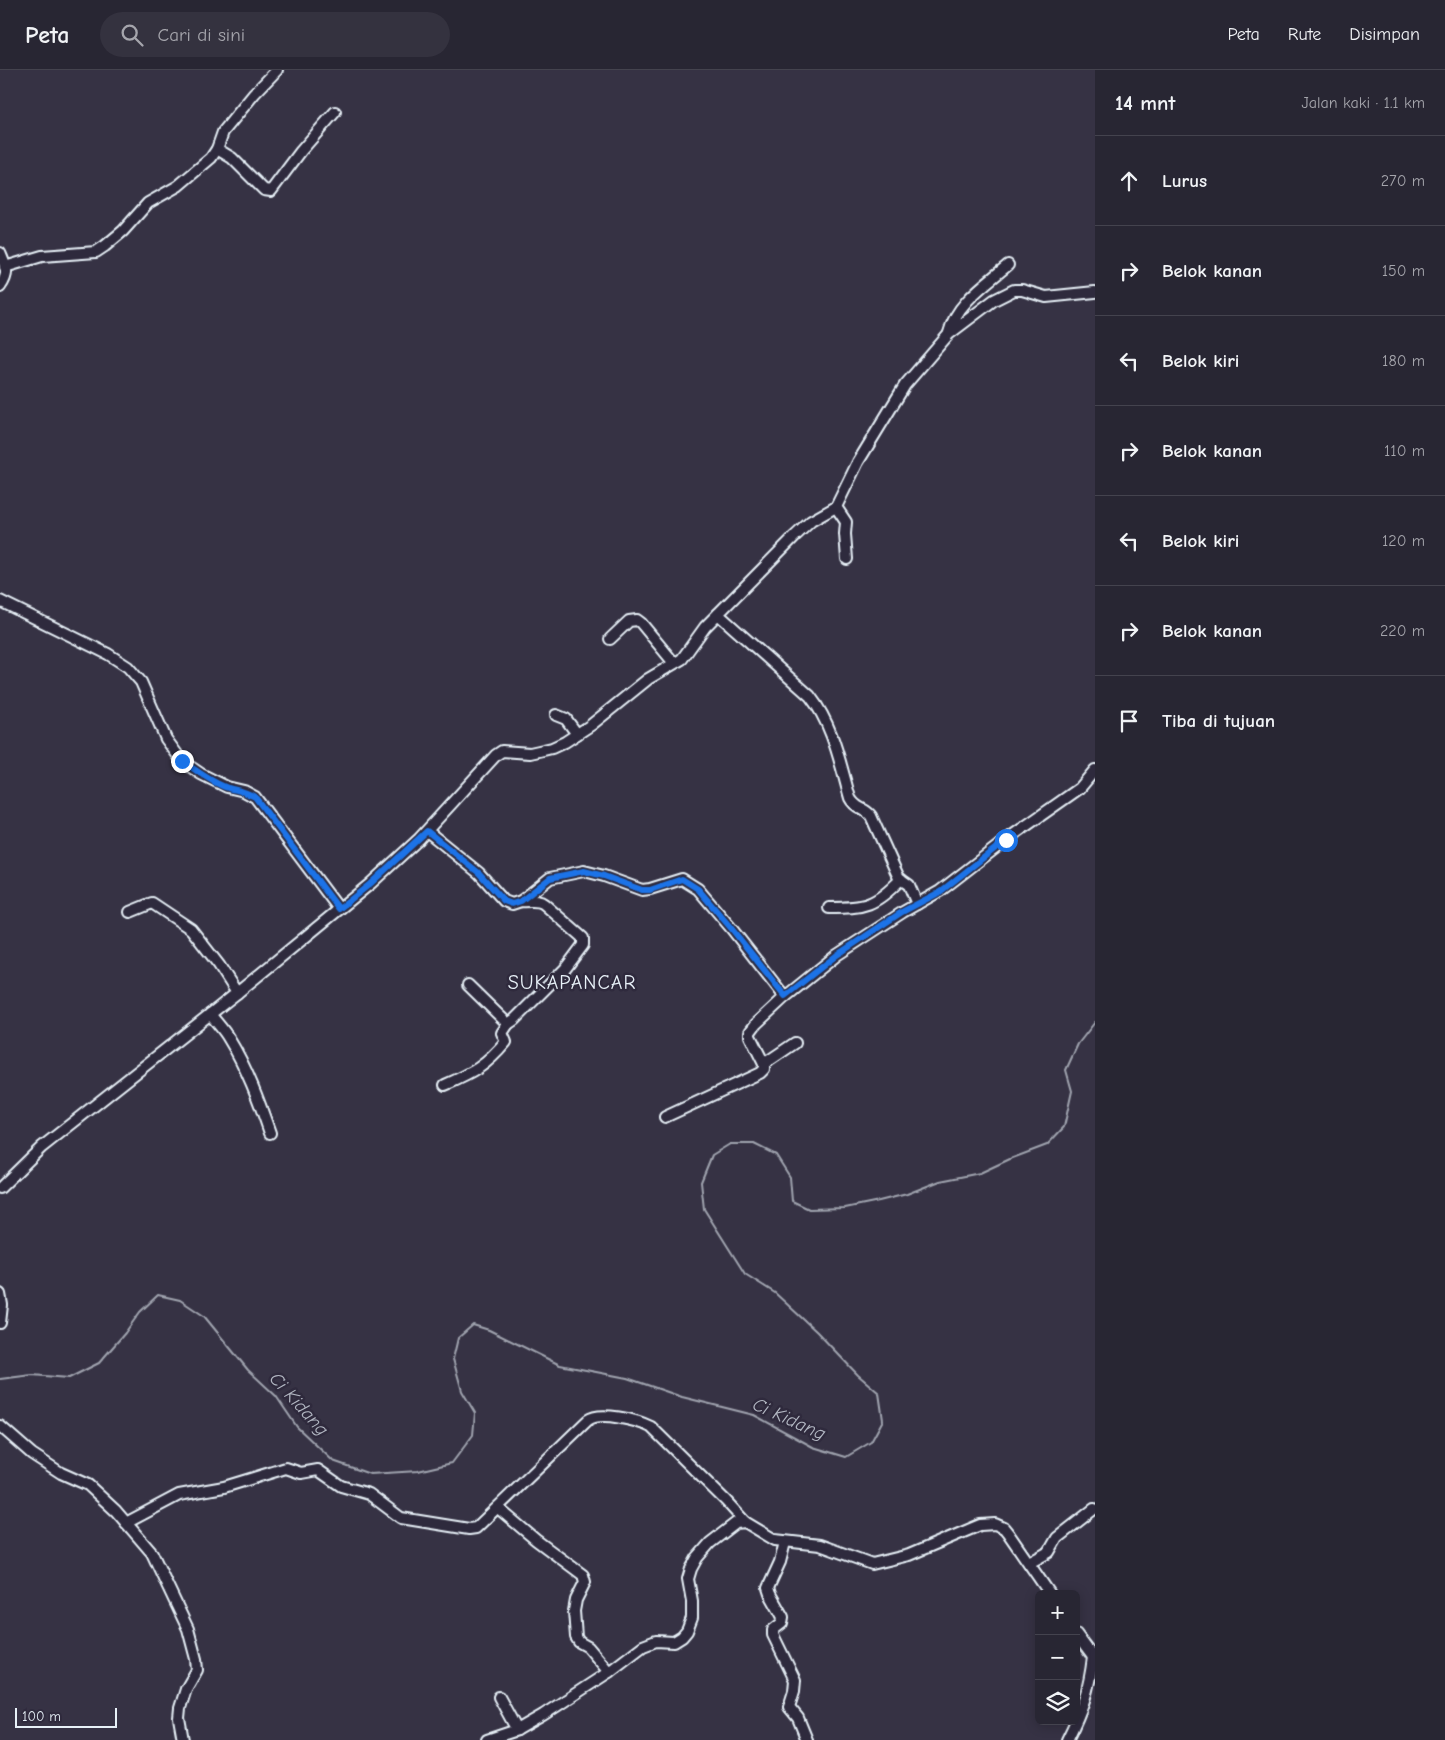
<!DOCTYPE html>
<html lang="id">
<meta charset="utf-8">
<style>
body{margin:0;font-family:"Comic Neue",sans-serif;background:#34323f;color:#f1f3f6}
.controls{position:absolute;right:15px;bottom:15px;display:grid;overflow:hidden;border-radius:8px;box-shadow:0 2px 12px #0003}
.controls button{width:45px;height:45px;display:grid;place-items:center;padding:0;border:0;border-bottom:1px solid #44434e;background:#282633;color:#f1f3f6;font:25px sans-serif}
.scale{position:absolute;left:15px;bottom:12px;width:102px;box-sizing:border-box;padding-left:5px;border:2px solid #e8f1f8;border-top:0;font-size:14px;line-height:18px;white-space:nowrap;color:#e8f1f8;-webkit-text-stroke:4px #2f2a3d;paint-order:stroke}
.stop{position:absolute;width:15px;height:15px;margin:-11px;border:4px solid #1a73e8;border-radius:50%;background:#fff}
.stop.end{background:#1a73e8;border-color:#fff;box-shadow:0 1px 5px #0008}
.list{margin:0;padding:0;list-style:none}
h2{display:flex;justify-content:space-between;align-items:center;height:65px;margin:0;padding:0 20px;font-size:21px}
h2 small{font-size:16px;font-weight:400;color:#a5a5ac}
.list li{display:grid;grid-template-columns:32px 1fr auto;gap:15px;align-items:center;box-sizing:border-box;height:90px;padding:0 20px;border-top:1px solid #44434e}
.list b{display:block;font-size:19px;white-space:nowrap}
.list em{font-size:16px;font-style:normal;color:#a5a5ac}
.icon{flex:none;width:28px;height:28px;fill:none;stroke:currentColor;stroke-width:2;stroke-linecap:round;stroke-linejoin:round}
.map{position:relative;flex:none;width:1095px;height:1670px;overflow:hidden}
header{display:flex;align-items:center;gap:30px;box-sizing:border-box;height:70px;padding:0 25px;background:#282633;border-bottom:1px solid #44434e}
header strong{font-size:24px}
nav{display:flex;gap:28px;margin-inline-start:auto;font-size:18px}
.search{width:350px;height:45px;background:#34323f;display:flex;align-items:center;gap:12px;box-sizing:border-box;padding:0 18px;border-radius:28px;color:#a5a5ac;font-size:19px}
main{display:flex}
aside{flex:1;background:#282633}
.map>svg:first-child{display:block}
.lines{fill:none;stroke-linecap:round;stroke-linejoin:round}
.stream{stroke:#a0a4af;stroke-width:2}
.minor-casing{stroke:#e8f1f8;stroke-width:14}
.minor{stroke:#2f2a3d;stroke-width:10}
.route{stroke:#1a73e8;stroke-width:6}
.labels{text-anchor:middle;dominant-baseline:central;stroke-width:5;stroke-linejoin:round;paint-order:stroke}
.water-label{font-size:19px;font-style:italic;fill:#b2b7c2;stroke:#2f2a3d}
.quarter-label{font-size:20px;letter-spacing:1px;fill:#e8f1f8;stroke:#2f2a3d}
</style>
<header>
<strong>Peta</strong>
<div class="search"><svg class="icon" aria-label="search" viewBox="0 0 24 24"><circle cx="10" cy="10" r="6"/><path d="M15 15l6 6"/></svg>Cari di sini</div>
<nav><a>Peta</a><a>Rute</a><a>Disimpan</a></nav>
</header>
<main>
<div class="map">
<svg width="1095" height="1670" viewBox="0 0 1095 1670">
<rect width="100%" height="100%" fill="#363244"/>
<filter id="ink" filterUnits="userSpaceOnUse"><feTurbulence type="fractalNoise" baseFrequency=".02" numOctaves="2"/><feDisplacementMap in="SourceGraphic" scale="10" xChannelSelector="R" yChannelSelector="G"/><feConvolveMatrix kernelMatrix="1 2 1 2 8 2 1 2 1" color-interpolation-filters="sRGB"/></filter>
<g filter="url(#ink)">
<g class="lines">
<polyline class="stream" points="0,1309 32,1305 69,1308 99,1293 125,1263 140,1242 158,1225 180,1230 204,1246 248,1300 276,1326 297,1357 333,1391 370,1404 418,1401 452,1393 473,1365 475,1343 462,1321 453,1289 458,1268 473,1255 489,1260 560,1295 627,1308 682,1327 754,1345 813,1377 846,1387 871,1372 883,1350 879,1323 858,1305 817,1262 775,1223 745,1204 704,1139 701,1112 712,1085 730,1074 754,1074 776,1085 790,1107 792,1131 809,1139 845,1138 879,1131 907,1124 940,1111 980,1103 1010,1089 1047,1075 1064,1057 1072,1021 1066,1000 1078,974 1095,952"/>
<defs>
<g id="minor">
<polyline points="217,79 232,88 264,120 271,121 301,81 335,42"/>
<path d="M 0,183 C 6,197 10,203 0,217"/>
<polyline points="5,197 42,186 96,182 105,176 123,161 148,133 178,116 211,88 217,79 223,62 254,24 277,0"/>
<path d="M 949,263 C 956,233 986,214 1008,195"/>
<polyline points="836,437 846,452 845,464 847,489"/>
<polyline points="0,531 108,584 128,597 141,612 166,669 182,691 201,704 227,717 244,721 255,727 339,839"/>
<path d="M 718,544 L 810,626 C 833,655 840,693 850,728 C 856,740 865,737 871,746 L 899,808 L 909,815 L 917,834"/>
<polyline points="610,569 629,551 637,550 641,553 674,593"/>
<polyline points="556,645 566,649 577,664"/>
<polyline points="427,761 479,803 504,831 512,834 521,831 550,808 584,801 604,806 642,820 650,819 682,809 698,819 731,858 785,927"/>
<path d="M 829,838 C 865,838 875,836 901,809"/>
<polyline points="130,842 152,833 191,859 219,895 237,923"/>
<path d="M 468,915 L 508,954 L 514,950 L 565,899 L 583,875 L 583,868 L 544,834 C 538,829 529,832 521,831"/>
<path d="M 210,944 C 216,952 224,960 229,969 C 247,998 259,1031 270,1063"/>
<polyline points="764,994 795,973"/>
<path d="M 445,1015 C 473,1003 486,996 506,972 L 502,963 L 508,954"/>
<polyline points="665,1047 760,1003 764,999 764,994 750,966 750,962 756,954 785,927 837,885 903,842 940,821 1006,770 1080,718 1095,700"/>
<polyline points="0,1118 42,1077 237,923 370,814 419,769 496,685 502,681 530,683 539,681 552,678 565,672 591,655 648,609 682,589 705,557 795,466 811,451 836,437 858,392 905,315 949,264 994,230 1014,220 1022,220 1046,227 1095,222"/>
<polyline points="0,1224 2,1235 0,1253"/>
<polyline points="0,1356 32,1384 61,1403 88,1415 116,1441 152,1483 188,1559 196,1589 197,1600 186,1619 180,1638 179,1648 183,1670"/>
<polyline points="498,1438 536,1470 583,1505 585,1512 576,1530 574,1541 576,1567 579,1572 588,1577 609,1602"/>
<path d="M 126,1453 L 179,1425 L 224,1417 L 286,1398 L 301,1403 L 318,1400 L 341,1416 L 369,1424 L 401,1448 L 469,1459 L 476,1458 L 588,1350 C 600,1341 637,1350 651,1357 L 726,1431 L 745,1452"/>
<polyline points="785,1472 780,1492 768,1518 770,1524 783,1547 782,1553 773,1560 773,1565 795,1610 794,1621 789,1637 798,1648 807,1670"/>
<polyline points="1029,1493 1049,1482 1057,1468 1094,1439"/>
<polyline points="1076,1564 1093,1587"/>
<polyline points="499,1627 517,1660"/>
<polyline points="487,1670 517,1660 543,1645 609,1602 643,1576 656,1571 674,1572 682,1567 687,1561 692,1548 692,1531 688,1509 691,1499 697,1488 710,1473 736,1453 745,1452 775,1470 820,1475 872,1494 909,1485 980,1455 995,1454 1004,1458 1008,1463 1050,1524"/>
<path d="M 1067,1670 C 1082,1640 1089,1621 1093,1587 L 1095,1585"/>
</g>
</defs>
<use href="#minor" class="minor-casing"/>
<use href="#minor" class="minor"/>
</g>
</g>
<g class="lines" filter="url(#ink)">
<path class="route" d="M 182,691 C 196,700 212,713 228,718 C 239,721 243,720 255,727 L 339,839 L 370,814 L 427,761 L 479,803 L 504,831 L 512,834 L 521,831 L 550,808 L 584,801 L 604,806 L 642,820 L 650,820 L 682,809 L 698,819 L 731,858 L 785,926 L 837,885 L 902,842 L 940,822 L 1006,770"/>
</g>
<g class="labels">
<g class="water-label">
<text transform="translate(299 1334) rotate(48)">Ci Kidang</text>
<text transform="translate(789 1349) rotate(24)">Ci Kidang</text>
</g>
<g class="quarter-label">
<text x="572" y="912">SUKAPANCAR</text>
</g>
</g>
</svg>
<div class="controls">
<button>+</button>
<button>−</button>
<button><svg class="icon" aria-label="layers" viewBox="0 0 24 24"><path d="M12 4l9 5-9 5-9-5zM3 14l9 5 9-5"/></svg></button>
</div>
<div class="scale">100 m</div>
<div class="stop" style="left:1006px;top:770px"></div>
<div class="stop end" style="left:182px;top:691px"></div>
</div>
<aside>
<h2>14 mnt<small>Jalan kaki · 1.1 km</small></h2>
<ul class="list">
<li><svg class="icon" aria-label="ahead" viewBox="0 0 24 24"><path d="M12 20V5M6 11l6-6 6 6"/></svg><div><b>Lurus</b></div><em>270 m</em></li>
<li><svg class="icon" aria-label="right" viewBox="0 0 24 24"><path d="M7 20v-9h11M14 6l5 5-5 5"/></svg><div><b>Belok kanan</b></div><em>150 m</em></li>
<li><svg class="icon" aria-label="left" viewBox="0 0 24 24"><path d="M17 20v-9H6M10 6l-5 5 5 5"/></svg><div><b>Belok kiri</b></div><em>180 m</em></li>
<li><svg class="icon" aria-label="right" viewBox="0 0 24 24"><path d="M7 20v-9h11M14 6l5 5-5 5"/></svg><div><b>Belok kanan</b></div><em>110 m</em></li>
<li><svg class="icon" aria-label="left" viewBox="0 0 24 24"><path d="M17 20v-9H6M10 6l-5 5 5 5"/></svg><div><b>Belok kiri</b></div><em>120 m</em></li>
<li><svg class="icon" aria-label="right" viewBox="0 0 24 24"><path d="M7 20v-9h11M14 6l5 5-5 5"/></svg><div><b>Belok kanan</b></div><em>220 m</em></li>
<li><svg class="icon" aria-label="arrive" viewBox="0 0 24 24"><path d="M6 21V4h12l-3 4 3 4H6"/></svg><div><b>Tiba di tujuan</b></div></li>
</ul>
</aside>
</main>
